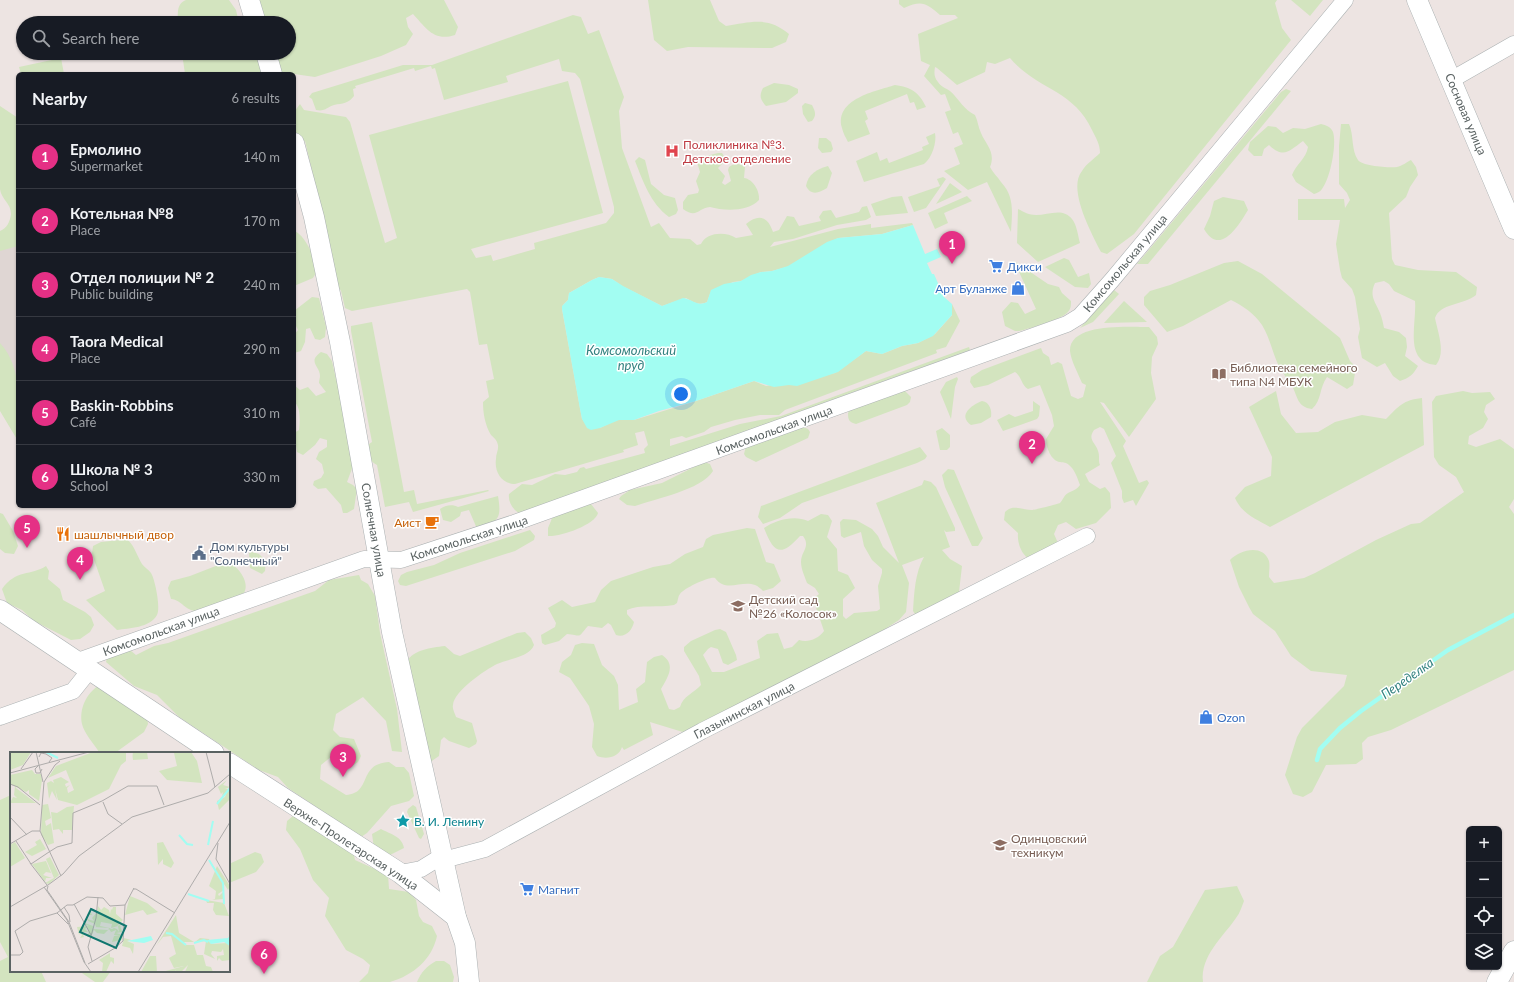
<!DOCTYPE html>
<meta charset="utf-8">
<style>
body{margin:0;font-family:Lato,sans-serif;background:#20242c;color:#f1f3f6}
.controls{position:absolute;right:12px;bottom:12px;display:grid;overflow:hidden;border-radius:6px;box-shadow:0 1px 3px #0004}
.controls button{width:36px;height:36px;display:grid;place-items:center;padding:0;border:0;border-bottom:1px solid #363941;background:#171b24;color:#f1f3f6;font:20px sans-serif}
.you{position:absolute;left:681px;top:394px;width:14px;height:14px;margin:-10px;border:3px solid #fff;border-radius:50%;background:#1a73e8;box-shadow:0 0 0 6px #1a73e833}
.badge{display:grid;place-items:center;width:26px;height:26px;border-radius:50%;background:#e53085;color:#fff;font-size:13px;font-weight:700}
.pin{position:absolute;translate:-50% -33px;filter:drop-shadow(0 1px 2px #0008)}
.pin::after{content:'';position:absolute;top:21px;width:14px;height:12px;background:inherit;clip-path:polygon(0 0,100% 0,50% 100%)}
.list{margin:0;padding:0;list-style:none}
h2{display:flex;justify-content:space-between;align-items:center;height:52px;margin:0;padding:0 16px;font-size:17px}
h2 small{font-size:13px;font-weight:400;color:#9ea1a6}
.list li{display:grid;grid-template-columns:26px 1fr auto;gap:12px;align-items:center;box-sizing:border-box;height:64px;padding:0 16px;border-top:1px solid #363941}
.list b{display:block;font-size:15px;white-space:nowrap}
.list p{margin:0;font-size:13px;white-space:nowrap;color:#9ea1a6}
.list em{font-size:13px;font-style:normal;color:#9ea1a6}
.icon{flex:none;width:22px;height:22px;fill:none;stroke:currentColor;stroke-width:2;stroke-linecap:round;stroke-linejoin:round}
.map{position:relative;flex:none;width:1514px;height:982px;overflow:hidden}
.search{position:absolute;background:#171b24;box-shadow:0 1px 3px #0004;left:16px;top:16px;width:280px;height:44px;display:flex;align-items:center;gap:10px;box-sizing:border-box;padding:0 14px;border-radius:22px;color:#9ea1a6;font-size:15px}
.panel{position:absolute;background:#171b24;box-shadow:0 1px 3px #0004;left:16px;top:72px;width:280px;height:436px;border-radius:6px}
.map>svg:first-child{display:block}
.education{fill:#dfd6d3}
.green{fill:#d3e4bf}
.water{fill:#a2fdf2}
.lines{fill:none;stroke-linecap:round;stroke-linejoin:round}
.stream{stroke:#a2fdf2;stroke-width:4.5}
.minor-casing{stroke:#abb1b2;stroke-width:17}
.tertiary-casing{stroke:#abb1b2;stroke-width:21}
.minor{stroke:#fff;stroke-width:16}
.tertiary{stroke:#fff;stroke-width:20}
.labels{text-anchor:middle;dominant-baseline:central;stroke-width:3;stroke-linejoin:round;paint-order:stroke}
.street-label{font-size:12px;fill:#5a6262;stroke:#fff}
.health-label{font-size:12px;fill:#be3a42;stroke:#fff;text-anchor:start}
.shop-label{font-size:12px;fill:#366cbe;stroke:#fff;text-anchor:start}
.education-label{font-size:12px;fill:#785e54;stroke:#fff;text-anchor:start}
.food-label{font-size:12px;fill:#c56008;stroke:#fff;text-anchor:end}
.service-label{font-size:12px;fill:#4e5e75;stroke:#fff;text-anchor:start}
.culture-label{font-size:12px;fill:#0d838f;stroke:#fff;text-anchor:start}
.water-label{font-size:13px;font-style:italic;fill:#338280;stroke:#fff}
.inset-river{fill:none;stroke:#a2fdf2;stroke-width:2}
.inset-road{fill:none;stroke:#aeacab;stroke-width:1}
.view{fill:#0f766e;fill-opacity:0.15;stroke:#0f766e;stroke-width:2}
.inset-edge{fill:none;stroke:#5a6262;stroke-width:2}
</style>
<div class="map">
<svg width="1514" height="982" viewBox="0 0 1514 982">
<rect width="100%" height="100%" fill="#ede4e2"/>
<polygon class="education" points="18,235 18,431 0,382 0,241"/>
<g class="green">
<path d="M 186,0 L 229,0 L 236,10 L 239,23 L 178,23 C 178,14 176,4 186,0 Z"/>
<path d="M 260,0 L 444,0 L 458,27 L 455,35 C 434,42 426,28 413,14 L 406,18 L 408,27 L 413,34 L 406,45 L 381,56 L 315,77 L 294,74 L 185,74 L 182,53 L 289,53 L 289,23 L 256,23 Z"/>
<path d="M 648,0 L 710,0 L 719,21 L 726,26 C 751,22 768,16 789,34 L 786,42 L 772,48 L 688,47 L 667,51 L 654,40 Z"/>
<path d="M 899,0 L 1277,0 L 1275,3 L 1282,28 L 1291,40 L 1134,234 L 1107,254 L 1101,252 C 1092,234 1067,189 1082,171 C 1086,164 1094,159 1100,153 C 1100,144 1096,138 1092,130 C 1073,89 1037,90 1010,58 L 995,64 L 987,62 L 985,72 L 957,85 L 937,68 L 935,67 C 934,73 934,77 938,82 C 941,87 946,88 950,91 C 959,99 964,110 975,115 C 978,121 978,127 981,133 C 986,145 996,152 990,167 C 994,174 997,176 1001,182 C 1015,197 1012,213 1011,232 L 987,182 L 968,190 L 944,171 L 960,164 L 954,148 L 963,144 L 958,132 L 953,134 L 945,112 L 951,110 L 945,94 L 941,95 L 924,76 L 930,65 L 921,61 L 918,34 L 958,18 L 955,15 L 940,15 C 926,3 922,0 904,8 L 899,4 Z"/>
<polygon points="1291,0 1323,0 1310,16"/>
<path d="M 573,15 L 581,17 L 588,34 L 599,30 L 624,97 L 619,111 L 622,148 L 651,227 L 659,223 L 670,238 L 690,239 L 697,245 L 701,244 C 706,232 726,231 736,238 L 753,235 L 746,224 C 759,213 768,217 773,232 L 779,230 L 787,216 L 794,217 L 799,226 L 821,221 L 819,217 L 823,211 L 831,210 L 836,218 L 859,212 L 862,207 L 867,206 L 871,217 L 866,220 L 837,225 L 793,239 L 774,242 L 770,247 L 838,229 L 871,224 L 871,228 L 912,223 L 913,225 L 882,234 L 838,238 L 804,257 L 806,262 L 772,271 L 761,272 L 741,281 L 733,282 L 710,294 L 707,302 C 699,306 693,302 686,298 L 662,306 L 622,286 L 612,279 L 606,278 L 599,277 L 592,280 L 569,293 L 568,300 L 563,305 L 562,309 L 582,419 L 600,428 L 618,419 L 634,420 L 696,401 L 754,381 L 766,386 L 835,373 L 866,351 L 882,354 L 902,346 L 918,343 L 935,334 L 952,315 L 952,304 L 960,321 L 946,347 L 936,350 L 937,353 L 785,410 L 779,415 L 760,415 L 735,420 L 711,427 L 704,432 L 686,438 L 682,436 L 670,439 L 670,446 L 740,424 L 781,416 L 969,347 L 970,350 L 519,513 C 512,509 508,501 509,494 L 522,484 L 532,485 L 555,474 L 565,475 L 577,472 L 580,468 L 584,467 L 586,469 L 645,453 L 644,449 L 648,445 L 644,431 L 635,433 L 638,445 L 623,450 L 624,452 L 515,484 C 502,484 494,472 496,459 C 496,452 500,449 497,442 C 496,439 493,437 491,435 C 485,425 483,413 483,402 L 489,397 L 486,381 L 494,379 L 487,344 L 479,345 L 470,292 L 467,289 L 352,311 L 345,308 L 341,291 L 336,284 L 334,264 L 305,141 L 295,145 L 294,143 L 294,112 L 300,104 L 304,110 L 346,117 L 350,122 L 385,243 L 397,238 L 369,135 L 568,81 L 603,213 L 471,249 L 476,258 L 491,255 L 493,261 L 535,249 L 534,243 L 606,223 L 614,213 L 614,207 L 580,79 L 575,73 L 562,71 L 559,59 L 506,76 L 508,82 L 444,100 L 435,68 L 432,69 L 431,66 L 415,71 L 414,68 L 355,86 L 356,88 L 353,89 L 354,96 C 348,104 343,103 334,105 C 327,107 325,112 316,110 L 312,99 L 309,97 L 312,93 L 403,65 L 432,65 Z"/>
<polygon points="61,58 64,74 21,74 19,67"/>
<path d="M 774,83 L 789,85 L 798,89 L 798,93 L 786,102 L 766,106 C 760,99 759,96 763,88 Z"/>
<path d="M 895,85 C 911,87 919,92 926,107 L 917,110 L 914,102 L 910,103 L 907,94 L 865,111 L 868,119 L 865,121 L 870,134 L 848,142 C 846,138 843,133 842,128 C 834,99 876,91 895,85 Z"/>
<polygon points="1286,89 1291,91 1148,264 1137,264 1281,92"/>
<path d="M 805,103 L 812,105 C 815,111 817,115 812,121 L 808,122 L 803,114 L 802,106 Z"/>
<path d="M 0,106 L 18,118 L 18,246 L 0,251 L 0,231 C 7,228 10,222 11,214 C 11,203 1,199 0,189 C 0,163 0,133 0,106 Z"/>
<path d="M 1321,124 C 1326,125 1331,127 1333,132 C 1337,145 1330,179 1322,189 C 1320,192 1317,193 1314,194 L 1296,182 L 1292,175 C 1296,164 1306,159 1308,147 L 1303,141 C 1289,151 1284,159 1269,145 L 1264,149 L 1262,156 L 1254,156 L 1248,150 L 1250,142 L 1268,126 L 1276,127 L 1283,133 L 1293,128 L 1305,129 Z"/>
<path d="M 1341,124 L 1349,124 C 1354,135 1351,150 1358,160 C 1362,166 1389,168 1397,167 C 1402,166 1407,162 1411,160 L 1416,167 L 1418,175 L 1410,187 L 1406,197 L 1389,213 L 1392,259 L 1395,265 L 1418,270 L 1456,272 L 1477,287 L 1476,295 C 1464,305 1440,303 1435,318 C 1438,333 1446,353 1436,365 C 1403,363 1417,323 1415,301 L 1394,291 L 1389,284 L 1384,281 L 1375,283 C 1369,296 1375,301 1380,313 C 1382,318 1383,323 1384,328 L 1399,332 L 1406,338 L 1407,347 L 1405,356 L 1418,366 C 1413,375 1409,378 1400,381 L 1393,376 L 1385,363 L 1377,367 L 1362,358 L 1358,337 L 1360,329 L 1355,297 L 1352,289 L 1342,278 L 1340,270 L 1336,244 L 1340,220 L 1298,220 L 1298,199 L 1344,199 L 1345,208 L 1350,200 L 1347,193 L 1339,184 L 1339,146 Z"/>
<path d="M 935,133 C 937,142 932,158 924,164 L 864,182 L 856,161 L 877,152 L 880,161 L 887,158 L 889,163 L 923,150 L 922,147 L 929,144 L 926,137 Z"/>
<polygon points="819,138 826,138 831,142 833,149 831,152 822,153 818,148"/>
<path d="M 718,153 L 722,153 L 726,160 L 718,168 L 725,176 L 722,183 L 725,185 L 731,181 L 728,170 L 729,167 C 734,163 740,163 745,167 L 744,178 C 753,179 760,191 759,200 C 748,212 724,211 710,207 C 698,208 697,219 683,209 L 683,202 L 688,195 L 698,193 L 699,190 L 696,181 L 700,172 L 697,162 L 702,157 Z"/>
<path d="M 639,157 L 645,160 L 651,184 L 664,195 L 675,198 L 678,210 L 676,214 L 669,217 C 650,203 643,181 635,161 Z"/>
<path d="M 828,166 L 832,173 L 827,188 C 819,193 811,196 806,186 C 808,174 817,169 828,166 Z"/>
<polygon points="943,177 946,179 926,208 914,212 908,197 940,186 937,179"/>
<polygon points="950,183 962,192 936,204"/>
<polygon points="902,196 908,213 876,216 871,204 892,197"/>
<polygon points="967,196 972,201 944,213 948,223 935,229 928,213"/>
<path d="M 1223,197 L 1244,201 L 1248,210 C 1239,225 1220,257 1204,229 L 1210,216 L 1214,201 Z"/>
<path d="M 1018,209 C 1024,212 1029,215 1036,215 C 1048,215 1063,207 1072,219 C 1077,225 1078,236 1080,243 L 1038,262 L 1017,243 Z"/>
<path d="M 294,231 C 304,233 317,261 317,271 L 313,278 L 294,286 Z"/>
<polygon points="1064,258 1069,260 1078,277 1089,273 1091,284 1088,288 1075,287 1045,267"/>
<path d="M 1014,261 L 1048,284 L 1059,287 L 1062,293 L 1071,301 C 1071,306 1071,309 1067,313 C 1059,320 1031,328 1019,331 L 1015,331 L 1005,326 L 1002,312 L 1011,302 L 1018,303 L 1025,314 L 1036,309 Z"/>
<path d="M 1238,261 L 1262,274 L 1340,338 L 1350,361 L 1356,367 L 1353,385 L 1347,389 L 1327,377 C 1319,388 1322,400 1312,409 C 1297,407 1298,397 1292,386 C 1287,378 1280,370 1277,362 C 1272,350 1269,336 1262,325 C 1254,313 1243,306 1231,300 L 1183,326 L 1167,332 L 1144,305 L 1144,297 L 1150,291 L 1170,285 L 1224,263 Z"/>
<polygon points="1114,290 1119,294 1093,322 1080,328"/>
<polygon points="312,297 319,298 326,327 325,337 320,340 315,339 310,328 306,329 305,342 301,351 294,353 294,335 298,330 294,322 294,311"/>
<polygon points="1124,301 1147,322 1104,323"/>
<path d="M 372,322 L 404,492 L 414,490 L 417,504 L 488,490 L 489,491 L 413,512 L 409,502 L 385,507 L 377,465 C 368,461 369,453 369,444 L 372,442 L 351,331 L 351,326 Z"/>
<path d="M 1149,327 L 1157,337 L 1158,344 L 1152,357 L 1151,373 L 1156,399 L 1129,437 L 1104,403 L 1100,402 L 1126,441 L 1123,446 L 1139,483 L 1147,480 L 1149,483 L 1136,506 L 1133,500 L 1124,503 L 1122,498 L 1122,491 L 1111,463 L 1116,456 L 1104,429 L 1100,427 L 1094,430 C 1087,440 1096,443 1098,451 C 1100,456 1098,461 1100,465 L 1085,474 L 1089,482 L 1100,489 L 1105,487 L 1110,493 L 1111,508 L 1096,523 L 1076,529 L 1066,522 L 1058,525 L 1054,534 L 1058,543 L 1029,559 C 1021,554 1017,542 1018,533 L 1004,520 L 1005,512 C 1012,504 1023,510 1032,510 C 1034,510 1058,504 1060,503 C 1063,500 1064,495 1068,493 C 1074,490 1076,490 1080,485 C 1077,477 1075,470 1069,465 C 1066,462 1064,463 1060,462 C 1051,461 1046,447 1046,439 L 1054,426 L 1052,415 L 1040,385 L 1028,389 C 1021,385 1022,377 1015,372 L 988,385 L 974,388 L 970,382 L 971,377 L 982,370 L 1041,348 L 1043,353 L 1049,357 L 1051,365 L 1058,362 L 1062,364 L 1071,396 L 1078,399 L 1083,397 L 1086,385 L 1082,383 C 1078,373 1071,361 1070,351 C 1069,322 1131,327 1149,327 Z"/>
<path d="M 0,343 C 24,369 18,409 18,441 L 0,411 Z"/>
<path d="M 321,352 L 327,354 L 332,361 L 336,379 L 343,393 L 353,466 L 347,482 L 353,485 L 357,489 L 354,509 L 347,513 L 343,513 L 341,505 L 326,488 L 318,489 L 313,485 L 314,481 L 321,478 L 324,473 L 322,464 L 316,459 L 319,452 L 327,447 L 327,440 L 320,438 L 315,445 L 303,455 L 297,452 L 294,433 L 299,430 C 300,422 301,406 294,402 L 294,385 L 300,390 L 308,387 L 316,396 L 326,392 L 319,383 C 319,380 320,378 320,376 C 320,366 307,362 321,352 Z"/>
<polygon points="957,377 958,379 955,387 951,419 940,392 946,382"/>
<path d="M 903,389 L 911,397 L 910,402 L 907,405 L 856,424 C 849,422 848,420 848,413 L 850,410 Z"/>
<path d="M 1276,391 L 1281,414 L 1296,433 L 1318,432 L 1335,422 L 1362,415 L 1386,419 C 1399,406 1403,400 1422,398 L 1424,445 L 1270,527 C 1256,519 1242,514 1235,498 L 1245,487 L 1271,476 L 1272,457 L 1249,407 Z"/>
<path d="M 1463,391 L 1472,393 L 1490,392 L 1495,399 L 1486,405 L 1484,412 L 1488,419 L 1483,428 L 1469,436 L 1468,444 L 1476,447 L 1500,439 L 1514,449 L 1514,499 L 1509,507 L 1514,514 L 1514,670 L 1391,730 L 1368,737 L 1362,743 L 1363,759 L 1356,764 L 1326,765 L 1312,792 L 1303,797 L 1293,794 L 1285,775 L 1297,737 L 1302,728 L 1344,686 L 1347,675 L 1311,671 L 1291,656 L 1275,631 L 1253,614 L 1249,607 L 1239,587 L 1230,560 C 1239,550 1263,543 1269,561 C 1270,565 1269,572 1269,577 L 1274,583 L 1304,578 L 1315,573 L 1376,540 L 1411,524 L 1420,523 L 1464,492 L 1456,477 L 1439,465 L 1434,457 L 1432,402 L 1436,396 Z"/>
<path d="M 982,401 C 990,402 992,411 991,417 L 981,423 L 971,425 C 957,415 972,405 982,401 Z"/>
<polygon points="1033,401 1040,406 1039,416 1037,419 1003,431 997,420 1009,414 1015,417 1033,411"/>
<polygon points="801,426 808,429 810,432 808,438 756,462 746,457 744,454 746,446"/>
<polygon points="942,428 950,435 950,447 947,450 940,450 936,431"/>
<polygon points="920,447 927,456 925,459 917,463 802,503 780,518 763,524 758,517 761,506"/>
<path d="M 704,462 L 710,464 L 713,471 C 701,490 655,499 635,506 L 627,505 L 619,499 L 621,496 L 630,490 L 662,483 Z"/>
<polygon points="948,469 954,470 981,534 983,538 978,546 972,546 945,487 942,475"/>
<path d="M 924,480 L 931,482 L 936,487 L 955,528 L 955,531 L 946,532 L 944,530 L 950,547 L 942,550 L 950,559 L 962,566 L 959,592 L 923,614 L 915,614 L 913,611 C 914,594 915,572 924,557 L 902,565 L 909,583 L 906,612 L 899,620 L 868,640 L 758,695 L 751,697 L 686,733 L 650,722 L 653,735 L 624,750 L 622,747 C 619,757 607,760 597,756 L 592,747 L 594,724 L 589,706 L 570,678 L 559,672 L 562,662 L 571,655 L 575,645 L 582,643 L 594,644 L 602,665 L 614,676 L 618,685 L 619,710 L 638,702 L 636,689 L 645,682 L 647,662 L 654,657 L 662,655 C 677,665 667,678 661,689 L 669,709 L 674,710 L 680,707 C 683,696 694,693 701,685 L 699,676 L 684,651 L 684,647 L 691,641 L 715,630 L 720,629 L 726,632 L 736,655 L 737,660 L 728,665 L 723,663 L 718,649 L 711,647 L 708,649 L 703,655 L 712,672 L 724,672 L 760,658 L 757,641 L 767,634 L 778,633 L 784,649 L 792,647 L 799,640 C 808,643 818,639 824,631 L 813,599 L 819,594 L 815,588 L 807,583 C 805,577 801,569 801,562 C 801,551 811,547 803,536 L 800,536 C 781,557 774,554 764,528 C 776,520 794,515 808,521 L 821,514 L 828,515 L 832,521 L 827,537 L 837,549 L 838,571 L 848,575 L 855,588 L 843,599 L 843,616 L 846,619 L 854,613 L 877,611 L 880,609 L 878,586 L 882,573 L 882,569 L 872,560 L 864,546 L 861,532 L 844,538 L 841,536 L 840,522 L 843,519 L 856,520 L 872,529 L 878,536 L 883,547 L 899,563 L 876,503 L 922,485 Z"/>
<path d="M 498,496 C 502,520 498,520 478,531 L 469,510 L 461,512 L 460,516 L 451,522 L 443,520 L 440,509 C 445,505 453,504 458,507 Z"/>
<path d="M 591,504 L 598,513 C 595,525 560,537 548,536 L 548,528 L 553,516 Z"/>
<polygon points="0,513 3,514 13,531 18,546 14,554 5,553 0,549"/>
<path d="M 747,528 L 755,529 L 766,562 L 774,564 L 781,581 L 773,588 L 763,591 C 761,589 758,586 755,585 C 741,580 726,593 715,578 C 710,576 684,588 680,594 C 678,596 678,600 677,603 L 674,605 C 660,608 639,604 627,610 L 627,614 L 634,622 C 632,631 625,638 616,635 L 611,625 L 608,623 L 602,628 L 588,626 C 577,638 584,636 567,634 L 559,641 L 545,645 L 542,643 L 541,635 L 555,627 L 556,623 L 548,608 L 562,600 L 572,607 L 595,602 L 601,590 L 611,581 L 653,567 L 670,564 L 685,554 L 703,547 L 706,539 L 713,535 Z"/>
<polygon points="530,530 535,536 534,540 515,551 406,586 400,585 398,581 401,575 407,572 434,565 460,553"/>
<path d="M 120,540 L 128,540 C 135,547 137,556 142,564 C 144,567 149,570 151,573 C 155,579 161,609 157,615 C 150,628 129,628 117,630 L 86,600 L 105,591 L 92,554 L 93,546 L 101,542 Z"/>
<polygon points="252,552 259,554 266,561 265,571 262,574 250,568 249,553"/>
<path d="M 226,562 C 236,563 251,582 244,593 L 197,611 C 185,611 182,600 171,599 L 168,588 L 171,581 L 190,576 Z"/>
<path d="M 46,566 L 49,571 L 48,579 L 60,589 L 63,600 L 85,612 L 91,617 L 94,625 L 90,632 L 80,639 L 71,640 L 34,621 L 22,610 L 7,603 L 2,589 C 16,569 31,576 46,566 Z"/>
<path d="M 359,575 L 361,580 L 368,584 L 375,596 L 380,633 L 397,709 L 402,752 L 392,751 L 386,721 L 363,697 L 336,714 L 333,730 L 340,737 L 354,739 L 361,756 L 358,762 L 352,766 L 346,764 L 341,759 L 342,755 L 341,752 L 337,752 L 321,765 L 320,779 L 346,795 C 373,793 357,764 389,762 L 396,767 L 404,767 L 409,773 L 414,796 L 409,801 L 391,806 L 367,833 L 361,837 L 288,788 L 278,777 L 259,770 L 179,717 L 157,695 L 134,686 L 106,662 L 107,658 L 130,650 L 136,655 L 154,646 L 168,643 L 315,591 L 329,580 Z"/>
<path d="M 525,632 L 531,638 L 534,645 C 530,657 508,659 497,664 C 485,670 454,691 453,705 C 452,709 455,713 456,717 L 472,723 L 477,741 L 476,744 L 469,748 L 449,741 L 444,737 L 441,740 L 439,756 L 426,765 L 406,662 C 415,649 430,648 445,646 L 454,654 L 460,656 L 517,633 Z"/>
<path d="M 99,685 L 147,716 L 148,724 L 144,732 L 115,753 L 98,753 L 99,752 C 94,744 84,733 82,724 C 79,709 86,694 99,685 Z"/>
<polygon points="11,795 11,971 41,971 46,982 0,982 0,961 8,957 0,942 0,800"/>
<polygon points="413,805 416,807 424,834 421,839 419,838 407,812 408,809"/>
<path d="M 293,816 L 353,851 L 355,860 L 388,875 L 389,889 L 409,892 L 416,900 L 419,916 L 423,922 L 432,926 L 437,936 C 432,959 414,975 390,982 C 381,982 368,982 359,982 L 368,973 L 370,965 L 363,959 L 346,950 L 325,916 L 329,898 L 313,880 L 300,849 L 286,830 L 287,821 Z"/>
<path d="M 381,829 C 390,834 402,836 404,848 L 388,856 L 374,848 L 372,834 Z"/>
<polygon points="255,852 261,854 264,862 256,872 229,883 229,864"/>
<path d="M 1237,886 L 1244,901 C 1242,906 1240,913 1236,918 C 1223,937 1200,956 1203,982 L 1147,982 L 1160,956 L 1173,947 L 1205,890 Z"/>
<path d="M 436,961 L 444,961 L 450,965 L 454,977 L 453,982 L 417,982 C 421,972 427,966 436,961 Z"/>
<polygon points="79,971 111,971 103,982 95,982"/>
</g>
<path class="water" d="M 913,225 L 925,254 L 937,249 L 941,257 L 927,263 L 932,274 L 934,274 L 944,297 L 952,304 L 952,315 L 933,336 L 918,343 L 902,346 L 882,354 L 866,351 L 838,372 L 797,386 L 789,385 L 774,387 L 754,381 L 696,401 L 659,411 L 634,420 L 619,420 L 600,428 L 591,430 L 587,428 L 582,419 L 580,409 L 562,309 L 562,306 L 568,300 L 569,293 L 592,280 L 599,277 L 606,278 L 612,279 L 623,286 L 662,306 L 683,298 C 692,299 697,307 707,302 L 711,290 L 724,284 L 741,281 L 751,275 L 761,272 L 772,271 L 788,266 L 827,242 L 838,238 L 882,234 Z"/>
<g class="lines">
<polyline class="stream" points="1317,760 1320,749 1340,728 1361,711 1448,650 1514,615"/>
<defs>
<g id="minor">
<polyline points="1451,80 1514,44"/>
<polyline points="75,662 364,559 401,560 514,523 1067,324 1080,316 1112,280 1345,0"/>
<polyline points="0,717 73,691 89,671"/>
<polyline points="400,873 421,869 442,856 451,858 485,849 702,731 1087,536"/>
</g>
<g id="tertiary">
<polyline points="249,0 256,23"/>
<polyline points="1417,0 1514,229"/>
<polyline points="266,53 272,74"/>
<polyline points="294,143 314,217 340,342 392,632 456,917 465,943 469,982"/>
<polyline points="0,610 214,753"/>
<polyline points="229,763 400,873 456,917"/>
<polyline points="1497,982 1514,951"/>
</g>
</defs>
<use href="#minor" class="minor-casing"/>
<use href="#tertiary" class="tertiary-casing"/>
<use href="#minor" class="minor"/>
<use href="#tertiary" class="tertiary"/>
</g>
<defs>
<symbol id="hospital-bare" viewBox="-9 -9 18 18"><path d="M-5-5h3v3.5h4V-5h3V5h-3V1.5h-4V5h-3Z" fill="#e0444e" stroke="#fff" stroke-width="2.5" paint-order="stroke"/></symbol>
<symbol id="supermarket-bare" viewBox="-9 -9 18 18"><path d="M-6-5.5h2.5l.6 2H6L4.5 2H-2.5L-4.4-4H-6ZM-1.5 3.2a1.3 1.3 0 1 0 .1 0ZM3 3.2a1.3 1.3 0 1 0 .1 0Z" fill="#3f7fe0" stroke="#fff" stroke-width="2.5" paint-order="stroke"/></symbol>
<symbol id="shop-bare" viewBox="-9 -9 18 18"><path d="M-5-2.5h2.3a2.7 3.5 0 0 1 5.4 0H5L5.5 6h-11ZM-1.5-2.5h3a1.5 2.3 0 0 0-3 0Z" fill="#3f7fe0" stroke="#fff" stroke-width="2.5" paint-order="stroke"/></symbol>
<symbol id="library-bare" viewBox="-9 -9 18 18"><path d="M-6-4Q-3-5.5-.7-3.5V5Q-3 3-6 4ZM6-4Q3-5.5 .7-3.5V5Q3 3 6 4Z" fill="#8d6e63" stroke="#fff" stroke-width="2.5" paint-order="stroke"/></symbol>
<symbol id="cafe-bare" viewBox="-9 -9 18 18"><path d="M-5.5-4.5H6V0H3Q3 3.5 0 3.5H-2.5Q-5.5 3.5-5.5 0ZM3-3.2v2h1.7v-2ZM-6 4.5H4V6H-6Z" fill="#e8710a" stroke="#fff" stroke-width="2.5" paint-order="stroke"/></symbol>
<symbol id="restaurant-bare" viewBox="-9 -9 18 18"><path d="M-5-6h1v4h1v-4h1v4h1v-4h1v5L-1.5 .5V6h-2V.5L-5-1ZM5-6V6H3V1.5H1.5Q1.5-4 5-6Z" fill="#e8710a" stroke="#fff" stroke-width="2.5" paint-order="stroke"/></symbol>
<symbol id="civic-bare" viewBox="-9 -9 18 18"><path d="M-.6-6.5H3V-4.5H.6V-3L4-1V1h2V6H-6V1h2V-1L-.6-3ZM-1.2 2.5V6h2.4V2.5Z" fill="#5c6f8a" stroke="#fff" stroke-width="2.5" paint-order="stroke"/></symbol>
<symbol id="school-bare" viewBox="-9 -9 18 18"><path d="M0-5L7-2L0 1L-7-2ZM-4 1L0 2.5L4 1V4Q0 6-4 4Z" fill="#8d6e63" stroke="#fff" stroke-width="2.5" paint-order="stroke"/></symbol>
<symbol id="sight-bare" viewBox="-9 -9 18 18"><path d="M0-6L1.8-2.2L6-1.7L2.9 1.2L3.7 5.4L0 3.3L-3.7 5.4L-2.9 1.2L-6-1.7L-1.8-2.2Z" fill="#0f9aa8" stroke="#fff" stroke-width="2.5" paint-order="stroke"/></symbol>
<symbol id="university-bare" viewBox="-9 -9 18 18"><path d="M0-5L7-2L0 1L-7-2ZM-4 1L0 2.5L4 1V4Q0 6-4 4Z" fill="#8d6e63" stroke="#fff" stroke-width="2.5" paint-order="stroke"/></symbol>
</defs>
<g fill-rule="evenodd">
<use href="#hospital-bare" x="662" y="141" width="20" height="20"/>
<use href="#supermarket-bare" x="986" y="256" width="20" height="20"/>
<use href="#shop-bare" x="1008" y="278" width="20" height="20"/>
<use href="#library-bare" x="1209" y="364" width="20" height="20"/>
<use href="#cafe-bare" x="422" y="512" width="20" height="20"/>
<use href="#restaurant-bare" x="53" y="524" width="20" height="20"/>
<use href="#civic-bare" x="189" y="543" width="20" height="20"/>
<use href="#school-bare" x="728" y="596" width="20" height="20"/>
<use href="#shop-bare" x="1196" y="707" width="20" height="20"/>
<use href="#sight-bare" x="393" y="811" width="20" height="20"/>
<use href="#university-bare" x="990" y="835" width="20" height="20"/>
<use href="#supermarket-bare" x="517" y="879" width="20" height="20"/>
</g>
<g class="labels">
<g class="street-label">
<text transform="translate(1466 114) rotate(67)">Сосновая улица</text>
<text transform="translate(1125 263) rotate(-50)">Комсомольская улица</text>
<text transform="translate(774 430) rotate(-20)">Комсомольская улица</text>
<text transform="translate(374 530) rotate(80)">Солнечная улица</text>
<text transform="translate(469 538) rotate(-18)">Комсомольская улица</text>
<text transform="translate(161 631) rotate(-20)">Комсомольская улица</text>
<text transform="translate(744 710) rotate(-27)">Глазынинская улица</text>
<text transform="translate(351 844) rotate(33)">Верхне-Пролетарская улица</text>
</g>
<g class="health-label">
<text x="683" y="144">Поликлиника №3.<tspan x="683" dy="14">Детское отделение</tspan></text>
</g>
<g class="shop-label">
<text x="1007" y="266">Дикси</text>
<text x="1007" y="288" text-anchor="end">Арт Буланже</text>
<text x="1217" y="717">Ozon</text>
<text x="538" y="889">Магнит</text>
</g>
<g class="education-label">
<text x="1230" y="367">Библиотека семейного<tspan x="1230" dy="14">типа N4 МБУК</tspan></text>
<text x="749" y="599">Детский сад<tspan x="749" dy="14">№26 «Колосок»</tspan></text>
<text x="1011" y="838">Одинцовский<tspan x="1011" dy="14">техникум</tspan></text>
</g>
<g class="food-label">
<text x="421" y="522">Аист</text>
<text x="74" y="534" text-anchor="start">шашлычный двор</text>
</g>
<g class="service-label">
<text x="210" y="546">Дом культуры<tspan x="210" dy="14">"Солнечный"</tspan></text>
</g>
<g class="culture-label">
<text x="414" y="821">В. И. Ленину</text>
</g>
<g class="water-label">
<text x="631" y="350">Комсомольский<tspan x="631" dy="15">пруд</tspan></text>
<text transform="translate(1407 678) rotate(-35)">Переделка</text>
</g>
</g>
<g transform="translate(10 752)">
<rect width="220" height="220" fill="#ede4e2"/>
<path d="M 0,0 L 21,0 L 13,13 L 0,18 ZM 83,0 L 116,0 L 116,9 L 111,13 L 99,37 L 67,53 L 48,48 L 45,37 L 47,48 L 42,39 L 39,47 L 37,31 L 41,29 L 44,31 L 43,28 L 51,25 L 59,30 L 55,32 L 56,35 L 60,33 L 57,36 L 58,41 L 64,38 L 56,18 L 38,26 L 46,14 ZM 122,0 L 123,4 L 123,0 L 137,0 L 138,7 L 123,8 ZM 161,0 L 181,0 L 187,9 L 192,31 L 157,28 L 149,19 L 167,14 L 164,1 ZM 22,18 L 25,22 L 31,22 L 32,28 L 29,49 L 19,42 L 19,38 L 16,40 L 0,32 L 0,23 ZM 217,28 L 213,33 L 220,35 L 215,37 L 220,37 L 220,47 L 209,58 L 207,49 L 215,45 L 217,40 L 212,44 L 213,40 L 211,42 L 208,35 L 200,41 ZM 5,34 L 6,36 L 26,51 L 0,51 L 3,45 L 7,46 L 4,43 ZM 38,52 L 41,66 L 35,69 L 36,74 L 41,71 L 44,91 L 38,93 L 31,83 L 32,53 ZM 64,54 L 62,78 L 53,78 L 53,82 L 49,77 L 43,78 L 41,60 L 47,61 L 57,55 ZM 30,87 L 36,97 L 22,104 L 15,100 L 27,93 L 25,90 ZM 5,90 L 15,106 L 0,115 L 0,93 ZM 153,90 L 164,111 L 161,116 L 153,112 L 153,107 L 148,113 L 147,91 ZM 40,105 L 49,123 L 39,132 L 35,131 L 44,126 L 36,107 ZM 36,109 L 41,121 L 36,120 L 33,123 L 42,126 L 36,126 L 35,130 L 22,112 ZM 207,114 L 220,134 L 218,138 L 214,132 L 214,138 L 208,142 L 209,144 L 214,139 L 213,147 L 202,148 L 205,147 L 206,139 L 199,134 ZM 120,144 L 137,151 L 148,160 L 137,163 L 133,158 L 115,163 ZM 196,148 L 214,151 L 219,164 L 206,163 L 203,158 L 204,151 L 197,151 ZM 88,154 L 91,158 L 94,155 L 99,158 L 100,162 L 101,157 L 102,158 L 103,155 L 106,155 L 106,162 L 113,168 L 107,174 L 110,173 L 112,180 L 106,181 L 113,183 L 112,188 L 102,190 L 104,184 L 110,184 L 104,183 L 106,178 L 99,181 L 101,180 L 99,177 L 94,182 L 87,181 L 84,178 L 81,185 L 77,185 L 79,179 L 77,175 L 75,177 L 78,180 L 72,180 L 74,185 L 70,186 L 72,183 L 70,181 L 69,183 L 67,175 L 79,174 L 76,173 L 75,171 L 83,174 L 83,177 L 98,178 L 99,176 L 102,177 L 104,176 L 107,177 L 109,180 L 108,174 L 101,176 L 102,172 L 91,170 L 90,174 L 100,176 L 84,175 L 86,175 L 85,172 L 78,169 L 78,168 L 77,168 L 77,163 L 80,159 L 82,163 L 78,163 L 77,167 L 84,169 L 82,166 L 87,160 ZM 166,163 L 169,181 L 184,190 L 174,190 L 175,193 L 184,193 L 187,203 L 193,203 L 196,214 L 201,215 L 203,220 L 175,220 L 178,213 L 171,220 L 166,220 L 166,218 L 165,220 L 152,220 L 174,214 L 164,216 L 159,206 L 166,202 L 161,184 L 153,185 L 146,194 ZM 114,186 L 121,188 L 117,189 L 124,192 L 123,202 L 120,196 L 112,194 ZM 190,186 L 199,187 L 201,192 L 217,191 L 220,195 L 220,208 L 212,209 L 209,206 L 207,209 L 207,204 L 214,203 L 213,197 L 211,200 L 202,199 L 201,202 L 205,207 L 194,202 L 196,189 L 185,190 ZM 100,201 L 100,205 L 104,206 L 104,212 L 101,209 L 96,220 L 92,220 L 93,211 L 89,208 ZM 140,204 L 146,204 L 147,220 L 131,220 Z" fill="#d3e4bf"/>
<path d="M 220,183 L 220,194 L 214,190 L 201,192 L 197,188 L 218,186 ZM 141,184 L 143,188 L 134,191 L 117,189 Z" fill="#a2fdf2"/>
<path class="inset-river" d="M 36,0 L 48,6M 207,52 L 220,36M 169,83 L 177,92 L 183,93M 198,93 L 203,69M 199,108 L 213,131 L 214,152M 178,142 L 199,149M 156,181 L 162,182 L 176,193M 184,191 L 194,188 L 198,190"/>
<path class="inset-road" d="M 26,0 L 33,30M 196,0 L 205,35M 29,5 L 31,1 L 36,2 L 42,6 L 39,10M 50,9 L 45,13 L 34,30 L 30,79 L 51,124M 28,14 L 25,17 L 26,21 L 30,21 L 32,17M 11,17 L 23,0M 0,21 L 79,0M 0,32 L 8,35 L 30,53M 93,50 L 98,62 L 112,72M 0,65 L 17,83M 6,89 L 21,112M 208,91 L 206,107 L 220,132M 0,92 L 22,79 L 30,79M 39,100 L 47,95 L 62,91 L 63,61 L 92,49 L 118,34 L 147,34 L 154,53M 20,111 L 37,133M 21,112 L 39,100M 38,134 L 37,138 L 59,170 L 75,211M 34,135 L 57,168 L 74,210 L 81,220M 123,137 L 126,137 L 165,161M 64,152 L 81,183M 0,155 L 38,133 L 53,122 L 69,104 L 122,65 L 198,41 L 220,22M 54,155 L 59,163 L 60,170M 47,161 L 58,172M 0,203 L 10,203 L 13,200 L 5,179 L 20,169 L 47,161 L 57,153 L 63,153 L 77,145 L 93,146 L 100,154 L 115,153M 82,209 L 78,195 L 86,166 L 88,145M 78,212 L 105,196 L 113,189 L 115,153 L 124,136M 128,220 L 220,70"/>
<path class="view" d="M 81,157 L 116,174 L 106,196 L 70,180 Z"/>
<rect width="220" height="220" class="inset-edge"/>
</g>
</svg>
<div class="controls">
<button>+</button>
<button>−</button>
<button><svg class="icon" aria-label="locate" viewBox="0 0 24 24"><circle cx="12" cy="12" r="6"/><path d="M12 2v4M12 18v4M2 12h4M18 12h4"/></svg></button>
<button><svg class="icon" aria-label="layers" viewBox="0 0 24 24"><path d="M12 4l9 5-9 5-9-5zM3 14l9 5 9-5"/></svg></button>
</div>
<div class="you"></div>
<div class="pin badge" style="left:952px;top:264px">1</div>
<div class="pin badge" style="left:1032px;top:464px">2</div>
<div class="pin badge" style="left:343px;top:777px">3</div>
<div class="pin badge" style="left:80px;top:580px">4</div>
<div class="pin badge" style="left:27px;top:548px">5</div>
<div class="pin badge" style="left:264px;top:974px">6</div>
<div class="search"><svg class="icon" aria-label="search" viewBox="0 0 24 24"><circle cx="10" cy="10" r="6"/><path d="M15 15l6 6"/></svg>Search here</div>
<section class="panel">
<h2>Nearby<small>6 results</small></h2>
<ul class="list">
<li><span class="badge">1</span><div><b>Ермолино</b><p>Supermarket</p></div><em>140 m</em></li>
<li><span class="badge">2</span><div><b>Котельная №8</b><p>Place</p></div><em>170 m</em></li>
<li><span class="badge">3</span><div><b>Отдел полиции № 2</b><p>Public building</p></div><em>240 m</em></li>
<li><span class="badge">4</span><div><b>Taora Medical</b><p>Place</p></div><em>290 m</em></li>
<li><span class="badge">5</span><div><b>Baskin-Robbins</b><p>Café</p></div><em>310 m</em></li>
<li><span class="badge">6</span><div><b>Школа № 3</b><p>School</p></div><em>330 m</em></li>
</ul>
</section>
</div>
